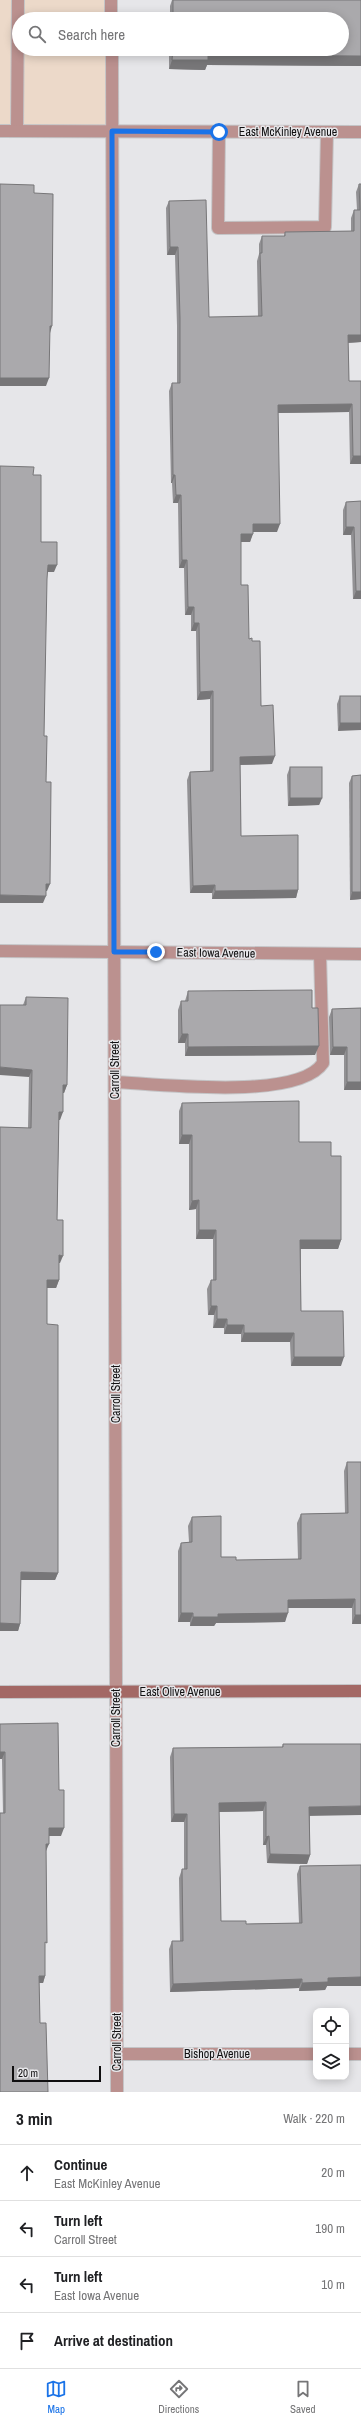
<!DOCTYPE html>
<meta charset="utf-8">
<style>
body{margin:0;font-family:"Archivo Narrow",sans-serif;background:#f2f2f2;color:#202124}
.controls{position:absolute;right:12px;bottom:12px;display:grid;overflow:hidden;border-radius:8px;box-shadow:0 2px 10px #0003}
.controls button{width:36px;height:36px;display:grid;place-items:center;padding:0;border:0;border-bottom:1px solid #e0e0e0;background:#fff;color:#202124;font:20px sans-serif}
.scale{position:absolute;left:12px;bottom:10px;width:89px;box-sizing:border-box;padding-left:4px;border:2px solid #100f10;border-top:0;font-size:11px;line-height:14px;white-space:nowrap;color:#100f10;-webkit-text-stroke:3px #e6e6e9;paint-order:stroke}
.stop{position:absolute;width:12px;height:12px;margin:-9px;border:3px solid #1a73e8;border-radius:50%;background:#fff}
.stop.end{background:#1a73e8;border-color:#fff;box-shadow:0 1px 4px #0008}
.list{margin:0;padding:0;list-style:none}
h2{display:flex;justify-content:space-between;align-items:center;height:52px;margin:0;padding:0 16px;font-size:17px}
h2 small{font-size:13px;font-weight:400;color:#757577}
.list li{display:grid;grid-template-columns:26px 1fr auto;gap:12px;align-items:center;box-sizing:border-box;height:56px;padding:0 16px;border-top:1px solid #e0e0e0}
.list b{display:block;font-size:15px;white-space:nowrap}
.list p{margin:0;font-size:13px;white-space:nowrap;color:#757577}
.list em{font-size:13px;font-style:normal;color:#757577}
.icon{flex:none;width:22px;height:22px;fill:none;stroke:currentColor;stroke-width:2;stroke-linecap:round;stroke-linejoin:round}
.map{position:relative;flex:none;width:361px;height:2092px;overflow:hidden}
.search{position:absolute;background:#fff;box-shadow:0 2px 10px #0003;left:12px;right:12px;top:12px;height:44px;display:flex;align-items:center;gap:10px;box-sizing:border-box;padding:0 14px;border-radius:22px;color:#757577;font-size:15px}
.sheet{height:276px;background:#fff}
nav{display:flex;justify-content:space-around;align-items:center;box-sizing:border-box;height:56px;border-top:1px solid #e0e0e0;background:#fff;font-size:11px;color:#757577}
nav a{display:grid;justify-items:center;gap:2px}
nav .on{color:#1a73e8}
.map>svg:first-child{display:block}
.commercial{fill:#ecd9c9}
.lines{fill:none;stroke-linecap:round;stroke-linejoin:round}
.lane-casing{stroke:#c4c4c6;stroke-width:14}
.street-casing{stroke:#c4c4c6;stroke-width:14}
.secondary-casing{stroke:#c4c4c6;stroke-width:14}
.lane{stroke:#bb918f;stroke-width:12}
.street{stroke:#bb918f;stroke-width:12}
.secondary{stroke:#a36865;stroke-width:12}
.wall{fill:#929194}
.shaded-wall{fill:#777678}
.building{fill:#aaa9ac;stroke:#777678}
.route{stroke:#1a73e8;stroke-width:5}
.labels{text-anchor:middle;dominant-baseline:central;stroke-width:3;stroke-linejoin:round;paint-order:stroke}
.street-label{font-size:12px;fill:#100f10;stroke:#e6e6e9}
</style>
<div class="map">
<svg width="361" height="2092" viewBox="0 0 361 2092">
<rect width="100%" height="100%" fill="#e6e6e9"/>
<polygon class="commercial" points="0,0 112,0 112,19 19,19 19,49 112,49 112,131 0,138"/>
<g class="lines">
<defs>
<g id="lane">
<polyline points="17,131 18,0"/>
<polyline points="219,132 218,228 325,227 327,132"/>
<path d="M 115,1082 C 158,1084 298,1101 323,1063 L 320,954"/>
</g>
<g id="street">
<polyline points="111,0 111,19"/>
<polyline points="112,49 117,2092"/>
<polyline points="0,131 361,132"/>
<polyline points="0,951 361,954"/>
<polyline points="117,2054 316,2054"/>
<polyline points="346,2054 361,2054"/>
</g>
<polyline id="secondary" points="0,1692 361,1691"/>
</defs>
<use href="#lane" class="lane-casing"/>
<use href="#street" class="street-casing"/>
<use href="#secondary" class="secondary-casing"/>
<use href="#lane" class="lane"/>
<use href="#street" class="street"/>
<use href="#secondary" class="secondary"/>
</g>
<g class="wall">
<polygon points="172,0 361,0 361,66 207,65 205,70 169,69 169,49 342,49 342,19 170,19 170,6"/>
<polygon points="359,184 361,184 361,342 348,343 349,381 361,381 361,464 350,464 349,412 278,413 277,532 253,532 250,542 241,542 241,585 249,639 272,764 240,765 241,836 298,890 296,898 212,899 212,893 190,893 187,780 190,772 210,771 210,699 197,700 196,631 191,631 191,615 185,615 184,568 179,568 178,503 173,503 172,483 171,483 169,391 172,383 177,383 177,326 175,255 167,255 166,208 169,201 209,317 258,317 257,261 259,254 259,244 262,236 284,236 285,232 351,231 351,218 354,210 357,210 356,192"/>
<polygon points="361,501 361,599 353,599 351,535 343,535 343,510 346,502"/>
<polygon points="340,696 361,696 338,731 337,704"/>
<polygon points="290,767 322,798 319,805 288,806 287,775"/>
<polygon points="361,775 361,899 350,900 349,783 352,776"/>
<polygon points="188,991 312,1008 315,1055 185,1056 185,1043 178,1043 178,1010 181,1001 185,1001"/>
<polygon points="26,997 67,1085 64,1093 63,1093 60,1120 59,1120 57,1220 60,1263 59,1263 59,1280 56,1288 47,1288 47,1324 58,1573 55,1580 21,1580 20,1624 18,1631 0,1631 0,1127 28,1128 29,1077 23,1005"/>
<polygon points="361,1008 361,1090 344,1090 344,1055 330,1055 329,1017 332,1009"/>
<polygon points="182,1103 299,1142 331,1156 341,1240 338,1249 301,1249 301,1311 341,1366 291,1366 290,1342 241,1342 241,1334 224,1334 224,1328 213,1328 214,1315 208,1315 207,1289 211,1280 213,1280 213,1239 196,1239 196,1209 189,1210 189,1144 179,1144 179,1111"/>
<polygon points="347,1462 361,1624 352,1624 352,1608 288,1608 285,1622 216,1623 214,1626 190,1626 190,1622 178,1622 178,1551 181,1543 189,1542 188,1526 192,1517 221,1557 236,1560 298,1559 297,1523 301,1514 345,1513 344,1471"/>
<polygon points="0,1724 59,1790 61,1836 49,1836 46,1851 45,1949 45,1976 43,1983 39,1983 40,2023 3,1813 2,1759 0,1759"/>
<polygon points="283,1744 310,1816 310,1855 307,1864 267,1863 266,1845 263,1845 263,1811 219,1812 221,1921 246,1924 299,1923 297,1874 300,1866 361,1865 361,1986 327,1986 325,1990 299,1991 299,1988 170,1992 169,1949 172,1941 180,1941 179,1878 182,1869 184,1869 184,1822 171,1822 170,1757 173,1748 282,1747"/>
</g>
<g class="shaded-wall">
<polygon points="208,55 361,56 361,66 207,65 205,70 169,69 172,60"/>
<polygon points="170,247 178,247 175,255 167,255"/>
<polygon points="50,326 52,326 50,333"/>
<polygon points="348,335 361,335 361,342 345,343"/>
<polygon points="0,378 49,378 46,386 0,386"/>
<polygon points="352,404 349,412 275,413 278,405"/>
<polygon points="353,456 361,456 361,464 350,464"/>
<polygon points="173,475 175,475 172,483 171,483"/>
<polygon points="176,495 181,495 178,503 173,503"/>
<polygon points="253,524 280,524 277,532 250,532"/>
<polygon points="346,527 354,527 351,535 343,535"/>
<polygon points="241,534 253,534 250,542 238,542"/>
<polygon points="182,560 187,560 184,568 179,568"/>
<polygon points="48,565 57,565 54,572 46,572"/>
<polygon points="356,591 361,591 361,599 353,599"/>
<polygon points="188,607 194,607 191,615 185,615"/>
<polygon points="194,623 199,623 196,631 191,631"/>
<polygon points="213,691 210,699 197,700 200,692"/>
<polygon points="340,723 361,723 361,730 338,731"/>
<polygon points="275,756 272,764 237,765 240,757"/>
<polygon points="290,798 322,798 319,805 288,806"/>
<polygon points="46,884 50,884 47,891 43,891"/>
<polygon points="215,885 212,893 190,893 193,886"/>
<polygon points="298,890 296,898 212,899 215,891"/>
<polygon points="352,892 361,892 361,899 350,900"/>
<polygon points="0,895 46,896 43,903 0,903"/>
<polygon points="182,1034 188,1034 185,1043 178,1043"/>
<polygon points="319,1046 315,1055 185,1056 188,1047"/>
<polygon points="333,1047 347,1047 344,1055 330,1055"/>
<polygon points="0,1067 32,1070 29,1077 0,1075"/>
<polygon points="347,1082 361,1082 361,1090 344,1090"/>
<polygon points="63,1085 67,1085 64,1093 61,1093"/>
<polygon points="59,1112 63,1112 60,1120 56,1120"/>
<polygon points="182,1135 192,1135 189,1144 179,1144"/>
<polygon points="199,1200 196,1209 189,1210 192,1201"/>
<polygon points="199,1230 216,1230 213,1239 196,1239"/>
<polygon points="300,1240 341,1240 338,1249 297,1249"/>
<polygon points="59,1255 63,1256 60,1263 57,1263"/>
<polygon points="47,1280 59,1280 56,1288 44,1288"/>
<polygon points="211,1306 217,1306 214,1315 208,1315"/>
<polygon points="217,1319 227,1319 224,1328 213,1328"/>
<polygon points="227,1325 244,1325 241,1334 224,1334"/>
<polygon points="244,1333 294,1333 290,1342 241,1342"/>
<polygon points="294,1357 344,1357 341,1366 291,1366"/>
<polygon points="21,1572 58,1573 55,1580 18,1580"/>
<polygon points="355,1599 352,1608 285,1608 288,1600"/>
<polygon points="181,1613 193,1613 190,1622 178,1622"/>
<polygon points="288,1613 285,1622 216,1623 214,1626 190,1626 193,1617 218,1614"/>
<polygon points="355,1615 361,1615 361,1624 352,1624"/>
<polygon points="0,1623 20,1624 18,1631 0,1631"/>
<polygon points="0,1752 5,1752 2,1759 0,1759"/>
<polygon points="266,1802 263,1811 216,1812 219,1803"/>
<polygon points="361,1806 361,1815 306,1816 309,1807"/>
<polygon points="174,1814 187,1814 184,1822 171,1822"/>
<polygon points="49,1828 64,1828 61,1836 46,1836"/>
<polygon points="269,1836 266,1845 263,1845 266,1837"/>
<polygon points="46,1844 49,1844 46,1851 43,1852"/>
<polygon points="270,1854 310,1855 307,1864 267,1863"/>
<polygon points="39,1976 45,1976 43,1983 36,1983"/>
<polygon points="361,1977 361,1986 327,1986 325,1990 299,1991 302,1983 328,1978"/>
<polygon points="302,1979 299,1988 170,1992 173,1984"/>
</g>
<g class="building">
<polygon points="173,0 361,0 361,56 208,55 208,60 172,60 173,49 342,49 342,19 173,19"/>
<polygon points="0,184 34,185 34,193 53,194 52,326 50,326 49,378 0,378"/>
<polygon points="359,184 361,184 361,335 348,335 349,381 361,381 361,456 353,456 352,404 278,405 280,524 253,524 253,534 241,534 241,585 248,585 249,639 252,638 252,641 260,641 261,706 273,705 275,756 240,757 241,836 298,835 298,890 215,891 215,885 193,886 190,772 213,771 213,691 200,692 199,623 194,623 194,607 188,607 187,560 182,560 181,495 176,495 175,475 173,475 172,383 180,383 180,318 178,247 170,247 169,201 206,200 209,317 262,316 260,253 262,253 262,236 285,236 285,232 354,231 354,210 360,210"/>
<polygon points="0,466 34,467 33,475 41,475 41,542 57,542 57,565 48,565 47,579 44,736 47,736 46,782 51,782 50,884 46,884 46,896 0,895"/>
<polygon points="361,501 361,591 356,591 354,527 346,527 346,502"/>
<rect x="340" y="696" width="21" height="27"/>
<rect x="290" y="767" width="32" height="31"/>
<polygon points="361,775 361,892 352,892 352,776"/>
<polygon points="312,990 312,1008 318,1008 319,1046 188,1047 188,1034 182,1034 181,1001 188,1001 188,991"/>
<polygon points="26,997 68,998 67,1085 63,1085 63,1112 59,1112 57,1220 63,1220 63,1256 59,1255 59,1280 47,1280 47,1324 58,1325 58,1573 21,1572 20,1624 0,1623 0,1127 31,1128 32,1070 0,1067 0,1005 26,1005"/>
<polygon points="361,1008 361,1082 347,1082 347,1047 333,1047 332,1009"/>
<polygon points="299,1101 299,1142 331,1142 331,1156 341,1156 341,1240 300,1240 301,1311 343,1311 344,1357 294,1357 294,1333 244,1333 244,1325 227,1325 227,1319 217,1319 217,1306 211,1306 211,1280 216,1280 216,1230 199,1230 199,1200 192,1201 192,1135 182,1135 182,1103"/>
<polygon points="347,1462 361,1462 361,1615 355,1615 355,1599 288,1600 288,1613 218,1614 218,1617 193,1617 193,1613 181,1613 181,1543 192,1542 192,1517 221,1516 221,1557 236,1557 236,1560 301,1559 301,1514 348,1513"/>
<polygon points="58,1723 59,1790 64,1790 64,1828 49,1828 49,1844 46,1844 47,1943 45,1942 45,1976 39,1976 40,2023 46,2023 48,2092 0,2092 0,1813 5,1813 5,1752 0,1752 0,1724"/>
<polygon points="283,1744 361,1744 361,1806 309,1807 310,1855 270,1854 269,1836 266,1837 266,1802 219,1803 221,1921 246,1921 246,1924 302,1923 300,1866 361,1865 361,1977 328,1978 328,1982 302,1983 302,1979 173,1984 172,1941 183,1941 182,1869 187,1869 187,1814 174,1814 173,1748 283,1747"/>
</g>
<g class="lines">
<polyline class="route" points="156,952 114,952 112,131 219,132"/>
</g>
<g class="labels">
<g class="street-label">
<text x="288" y="132">East McKinley Avenue</text>
<text transform="translate(216 953) rotate(1)">East Iowa Avenue</text>
<text transform="translate(115 1070) rotate(-90)">Carroll Street</text>
<text transform="translate(116 1394) rotate(-90)">Carroll Street</text>
<text x="180" y="1692">East Olive Avenue</text>
<text transform="translate(116 1718) rotate(-90)">Carroll Street</text>
<text transform="translate(117 2042) rotate(-90)">Carroll Street</text>
<text x="217" y="2054">Bishop Avenue</text>
</g>
</g>
</svg>
<div class="controls">
<button><svg class="icon" aria-label="locate" viewBox="0 0 24 24"><circle cx="12" cy="12" r="6"/><path d="M12 2v4M12 18v4M2 12h4M18 12h4"/></svg></button>
<button><svg class="icon" aria-label="layers" viewBox="0 0 24 24"><path d="M12 4l9 5-9 5-9-5zM3 14l9 5 9-5"/></svg></button>
</div>
<div class="scale">20 m</div>
<div class="stop" style="left:219px;top:132px"></div>
<div class="stop end" style="left:156px;top:952px"></div>
<div class="search"><svg class="icon" aria-label="search" viewBox="0 0 24 24"><circle cx="10" cy="10" r="6"/><path d="M15 15l6 6"/></svg>Search here</div>
</div>
<section class="sheet">
<h2>3 min<small>Walk · 220 m</small></h2>
<ul class="list">
<li><svg class="icon" aria-label="ahead" viewBox="0 0 24 24"><path d="M12 20V5M6 11l6-6 6 6"/></svg><div><b>Continue</b><p>East McKinley Avenue</p></div><em>20 m</em></li>
<li><svg class="icon" aria-label="left" viewBox="0 0 24 24"><path d="M17 20v-9H6M10 6l-5 5 5 5"/></svg><div><b>Turn left</b><p>Carroll Street</p></div><em>190 m</em></li>
<li><svg class="icon" aria-label="left" viewBox="0 0 24 24"><path d="M17 20v-9H6M10 6l-5 5 5 5"/></svg><div><b>Turn left</b><p>East Iowa Avenue</p></div><em>10 m</em></li>
<li><svg class="icon" aria-label="arrive" viewBox="0 0 24 24"><path d="M6 21V4h12l-3 4 3 4H6"/></svg><div><b>Arrive at destination</b></div></li>
</ul>
</section>
<nav>
<a class="on"><svg class="icon" aria-label="map" viewBox="0 0 24 24"><path d="M3 6l6-2 6 2 6-2v14l-6 2-6-2-6 2zM9 4v14M15 6v14"/></svg>Map</a>
<a><svg class="icon" aria-label="directions" viewBox="0 0 24 24"><path d="M12 3l9 9-9 9-9-9zM9 14v-3h6M13 9l2 2-2 2"/></svg>Directions</a>
<a><svg class="icon" aria-label="saved" viewBox="0 0 24 24"><path d="M7 4h10v16l-5-4-5 4z"/></svg>Saved</a>
</nav>
